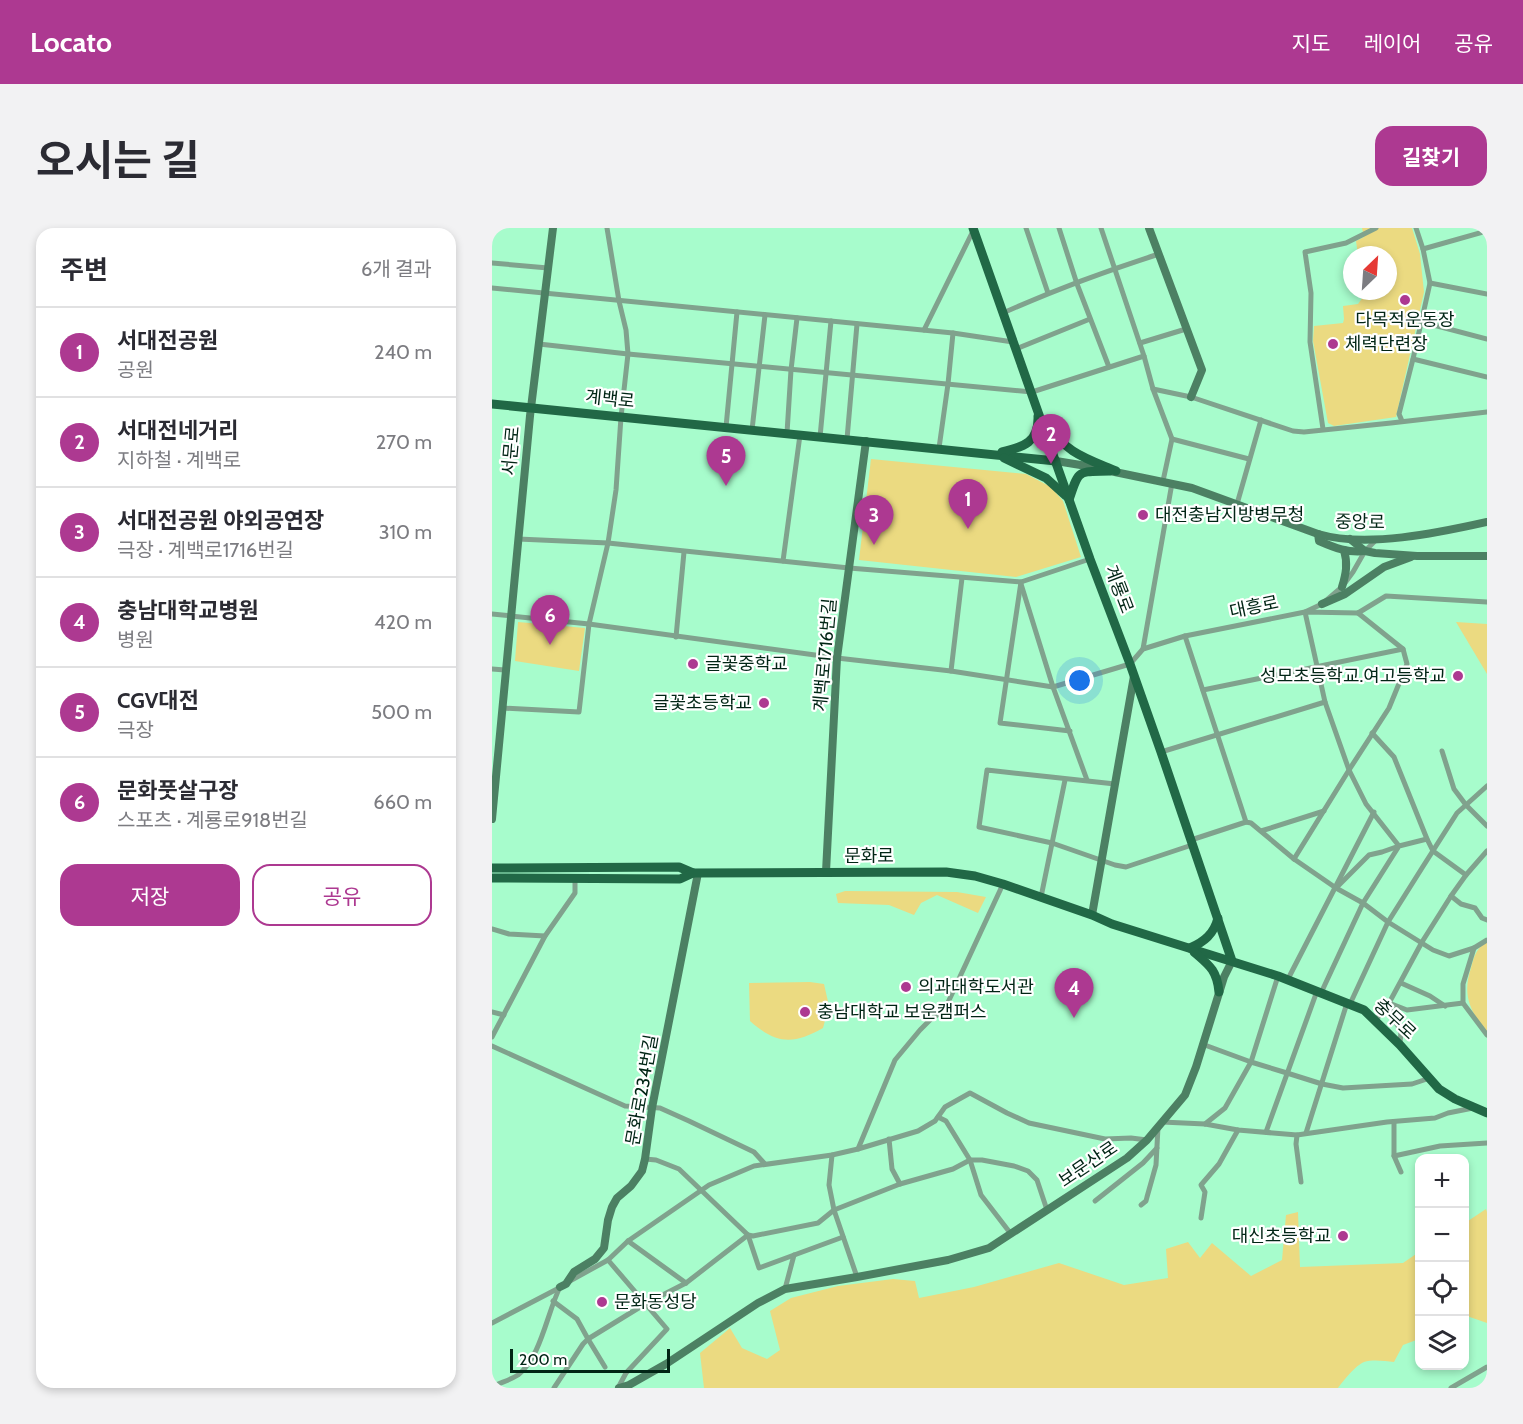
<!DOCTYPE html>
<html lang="ko">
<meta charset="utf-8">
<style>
body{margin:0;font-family:Cabin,"Noto Sans KR",sans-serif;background:#f2f2f3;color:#2b2b33}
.controls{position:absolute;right:18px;bottom:18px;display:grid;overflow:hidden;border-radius:12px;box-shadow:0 3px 9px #0003}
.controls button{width:54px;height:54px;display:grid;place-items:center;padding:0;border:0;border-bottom:2px solid #e1e1e2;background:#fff;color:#2b2b33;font:30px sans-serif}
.compass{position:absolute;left:851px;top:18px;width:54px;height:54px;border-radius:50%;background:#fff;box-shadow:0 3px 9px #0003;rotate:25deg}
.scale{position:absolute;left:18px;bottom:15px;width:160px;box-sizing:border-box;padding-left:6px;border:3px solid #012515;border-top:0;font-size:16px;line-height:21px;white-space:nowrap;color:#012515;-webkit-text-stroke:4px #fff;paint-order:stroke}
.you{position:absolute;left:588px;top:453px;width:21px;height:21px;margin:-15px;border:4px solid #fff;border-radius:50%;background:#1a73e8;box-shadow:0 0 0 9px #1a73e833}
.badge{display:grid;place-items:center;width:39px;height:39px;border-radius:50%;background:#ad3991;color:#fff;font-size:20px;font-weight:700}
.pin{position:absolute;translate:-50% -50px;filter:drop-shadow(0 2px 3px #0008)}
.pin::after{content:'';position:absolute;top:32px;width:21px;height:18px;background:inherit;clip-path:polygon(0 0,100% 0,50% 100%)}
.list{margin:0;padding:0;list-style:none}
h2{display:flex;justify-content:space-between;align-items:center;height:78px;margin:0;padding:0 24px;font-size:26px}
h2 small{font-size:20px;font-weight:400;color:#7c7c81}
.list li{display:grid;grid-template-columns:39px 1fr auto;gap:18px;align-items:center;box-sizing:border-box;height:90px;padding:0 24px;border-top:2px solid #e1e1e2}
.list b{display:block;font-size:22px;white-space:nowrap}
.list p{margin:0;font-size:20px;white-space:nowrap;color:#7c7c81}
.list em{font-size:20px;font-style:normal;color:#7c7c81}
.actions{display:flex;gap:12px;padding:18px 24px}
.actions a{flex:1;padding:14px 0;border:2px solid #ad3991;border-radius:18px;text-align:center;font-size:21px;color:#ad3991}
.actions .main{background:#ad3991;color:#fff}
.icon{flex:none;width:33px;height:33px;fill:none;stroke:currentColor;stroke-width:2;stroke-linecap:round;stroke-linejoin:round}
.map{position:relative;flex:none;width:995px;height:1160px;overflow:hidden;border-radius:18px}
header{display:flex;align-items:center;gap:36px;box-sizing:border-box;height:84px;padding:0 30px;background:#ad3991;color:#fff}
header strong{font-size:28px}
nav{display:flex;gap:33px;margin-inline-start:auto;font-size:21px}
.intro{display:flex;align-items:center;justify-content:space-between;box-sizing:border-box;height:144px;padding:0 36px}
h1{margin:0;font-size:42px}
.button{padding:15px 27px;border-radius:18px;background:#ad3991;color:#fff;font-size:21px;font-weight:700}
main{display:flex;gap:36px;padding:0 36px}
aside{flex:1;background:#fff;border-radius:18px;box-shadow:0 3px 9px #0003}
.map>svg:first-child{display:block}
.green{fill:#ebda81}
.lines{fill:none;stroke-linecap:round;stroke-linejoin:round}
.street{stroke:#80a28d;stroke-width:5}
.secondary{stroke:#4c8063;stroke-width:8}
.primary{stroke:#216846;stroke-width:9}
.poi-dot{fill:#ad3991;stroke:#fff;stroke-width:2}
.labels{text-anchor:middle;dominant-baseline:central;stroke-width:4.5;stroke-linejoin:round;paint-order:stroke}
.poi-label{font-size:18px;fill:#012515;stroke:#fff;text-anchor:start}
.street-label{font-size:18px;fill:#012515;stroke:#fff}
</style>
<header>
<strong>Locato</strong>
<nav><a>지도</a><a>레이어</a><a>공유</a></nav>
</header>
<div class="intro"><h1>오시는 길</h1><a class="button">길찾기</a></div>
<main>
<aside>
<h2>주변<small>6개 결과</small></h2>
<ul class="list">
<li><span class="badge">1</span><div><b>서대전공원</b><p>공원</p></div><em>240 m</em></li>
<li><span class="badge">2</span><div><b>서대전네거리</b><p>지하철 · 계백로</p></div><em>270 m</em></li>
<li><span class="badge">3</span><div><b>서대전공원 야외공연장</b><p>극장 · 계백로1716번길</p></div><em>310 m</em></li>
<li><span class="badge">4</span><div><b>충남대학교병원</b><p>병원</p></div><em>420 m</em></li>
<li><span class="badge">5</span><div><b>CGV대전</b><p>극장</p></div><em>500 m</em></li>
<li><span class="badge">6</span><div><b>문화풋살구장</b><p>스포츠 · 계룡로918번길</p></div><em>660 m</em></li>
</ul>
<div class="actions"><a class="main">저장</a><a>공유</a></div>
</aside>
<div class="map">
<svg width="995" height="1160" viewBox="0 0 995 1160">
<rect width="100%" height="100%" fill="#a7fccc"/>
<g class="green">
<polygon points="870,0 920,0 928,26 932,64 904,189 842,198 836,195 821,113 822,98 851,95 852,91 851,78 866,76 871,69 871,63 896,63 896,27 866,27 864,13 872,9"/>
<polygon points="379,231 534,246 559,259 571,273 589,329 524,349 367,332"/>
<polygon points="26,394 93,400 87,443 23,433"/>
<polygon points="964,394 995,396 995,446"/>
<polygon points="353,663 465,664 494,669 486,685 445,667 429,675 422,687 397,677 346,675 344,666"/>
<path d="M 995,712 L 995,805 C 978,783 970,767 979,740 C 983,725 984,723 995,712 Z"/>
<path d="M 318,754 L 332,756 L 337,778 L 331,800 C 301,817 284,816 258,793 L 257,755 Z"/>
<polygon points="994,981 995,984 995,1095 972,1087 973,995"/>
<path d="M 806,984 L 808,1039 L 911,1035 L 927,1024 L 927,1111 L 911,1117 L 902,1134 C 893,1133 881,1131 872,1134 C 864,1137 851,1153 846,1160 L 212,1160 L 208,1125 L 238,1100 L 250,1120 L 275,1131 L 288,1122 L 278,1083 L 299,1070 L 346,1058 L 401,1051 L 423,1053 L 427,1070 L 482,1059 L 567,1035 L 632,1057 L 676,1050 L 674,1021 L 696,1014 L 708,1030 L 720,1015 L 759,1048 L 790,1032 L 794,987 Z"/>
</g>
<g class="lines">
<g class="street">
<polyline points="534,0 556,65"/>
<polyline points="567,0 585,56 617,139"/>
<polyline points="609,0 652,128 661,161 680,211 671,253"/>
<polyline points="931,21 995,3"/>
<polyline points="0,35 56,40"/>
<polyline points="938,55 995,66"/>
<polyline points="0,60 461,105 521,114"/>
<path d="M 511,85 C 562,62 614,43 667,26"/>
<polyline points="930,94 995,111"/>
<polyline points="432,102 481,3"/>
<polyline points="648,115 694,101"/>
<polyline points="47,116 136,126 540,164 652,128"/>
<polyline points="524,121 598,91"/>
<polyline points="921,131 995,149"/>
<polyline points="661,161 699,169 801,203 812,204 899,195 995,184"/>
<polyline points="910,193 907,186 921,131 938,55 931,21 924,0"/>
<polyline points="234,199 245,84"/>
<polyline points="831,201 818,114 819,65 813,24 854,15 884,0"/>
<polyline points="260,202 273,87"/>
<polyline points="295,205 299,142 305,90"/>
<polyline points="328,209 339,93"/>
<polyline points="355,211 365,96"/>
<polyline points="680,211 757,231"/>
<polyline points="447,220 456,156 461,105"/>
<polyline points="745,276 769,192"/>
<polyline points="26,311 116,315 357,340 529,354 598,331"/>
<polyline points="291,333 308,207"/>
<polyline points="529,354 508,495 578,503"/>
<polyline points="529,356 561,459 595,552"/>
<polyline points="0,386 97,396 345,430 459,443 561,459 638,436 651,421 693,408 813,384 830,376 850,359 861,344 873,323 885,311"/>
<polyline points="693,408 754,594 759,595 802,631 844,660 871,675 896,694 941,722 957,728 982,720"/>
<polyline points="184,409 192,324"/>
<polyline points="651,421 680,255"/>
<polyline points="0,441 13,442"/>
<polyline points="459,443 470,350"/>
<polyline points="711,462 911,421"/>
<polyline points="10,480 87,484 97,396 116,315 124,262 129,189 136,126 134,102 127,73 115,0"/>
<polyline points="880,505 902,529 935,611 941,623 974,647"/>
<polyline points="950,523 962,561 974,577 995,598"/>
<polyline points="669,524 833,474"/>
<path d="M 623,556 C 580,551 538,547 495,542 L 487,599 L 560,615 L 623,637 L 634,639 L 700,617"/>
<polyline points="769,603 832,583"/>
<polyline points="699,612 754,594"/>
<polyline points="802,631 857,542 897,480 915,436 911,421 866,385"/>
<polyline points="844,660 877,627 890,624 907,618 874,576 857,542 833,474 813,384 866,385 894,368 995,374"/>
<polyline points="959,668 969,676 983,680 990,690 995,692"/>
<polyline points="549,669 573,552"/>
<polyline points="0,701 17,706 53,708"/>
<polyline points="995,712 982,720 971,756 971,775 995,807"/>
<polyline points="796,751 882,584"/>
<polyline points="909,755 938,768 953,778"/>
<polyline points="829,765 871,675 907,618 935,611"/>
<polyline points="897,775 915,782 971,775"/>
<polyline points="897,775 901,790 909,803 908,816"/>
<polyline points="858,776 896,694 930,640 965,585 995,558"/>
<polyline points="0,784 12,787"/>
<polyline points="884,792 897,775 930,714 959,668 974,647 995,623"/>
<polyline points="0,809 53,708 83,665 83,650"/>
<polyline points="710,816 759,834 795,845 830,856 851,860 920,856 938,850"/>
<polyline points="0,818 133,878 168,880 197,893 262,924 272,935"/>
<polyline points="446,889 454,893 478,932 489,967 519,1006"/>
<polyline points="670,894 713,896 746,902 805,907 895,894 943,890 956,885 981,880"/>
<polyline points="902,895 902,928 909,944"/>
<polyline points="713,896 733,880 759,834 786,748"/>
<polyline points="774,904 825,763"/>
<polyline points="814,905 855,775"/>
<polyline points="805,907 804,916 809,954"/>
<polyline points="397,911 400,941 408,956"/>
<polyline points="366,921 403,832 428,802 440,790 452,783 511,656"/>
<polyline points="340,927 337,957 342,982 365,1049"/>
<polyline points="902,928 948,918 995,915"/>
<polyline points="153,931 164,932 187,941 256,1007 267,1040 351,1009"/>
<polyline points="603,973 651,935 665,920"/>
<polyline points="649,977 654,973 655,969 664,937 666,899"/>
<polyline points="709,990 713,964 709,957 727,936 746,902"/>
<polyline points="136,1013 194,1055"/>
<polyline points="116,1032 175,1101 134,1145 126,1160"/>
<polyline points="76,1054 116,1032 136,1013 217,957 262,938 340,927 366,921 426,903 443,893 453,879 478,865 515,885 537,895 613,911 639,910 655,912"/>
<polyline points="293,1061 302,1027"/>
<polyline points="61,1073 85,1091 96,1111 113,1139"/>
<polyline points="0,1095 67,1060"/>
<path d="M 0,1158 C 9,1155 18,1152 26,1147 C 49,1129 55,1085 68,1059"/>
<polyline points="62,1160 91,1116 96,1111 153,1076 194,1055 256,1007 261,1008 326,995 342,982 408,956 461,941 478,932 490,932 522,938 536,943 545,952 555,982"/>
<polyline points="959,1160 995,1139"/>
</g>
<g class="secondary">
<polyline points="657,0 710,142 699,169"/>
<polyline points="564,233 607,240"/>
<path d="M 618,243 L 700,260 L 826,306 C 874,320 946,305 995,294"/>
<path d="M 826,306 L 827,313 C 843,320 856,325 873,323"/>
<polyline points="858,311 873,323 883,325 925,328 995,328"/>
<path d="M 850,359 C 854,346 856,336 852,322"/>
<polyline points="830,376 853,366 892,339 919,329"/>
<polyline points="0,591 38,188 61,0"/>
<polyline points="334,644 345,430 374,213"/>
<polyline points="600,687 642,448"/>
<polyline points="68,1059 74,1056 82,1044 103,1031 112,1020 116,992 120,979 125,970 139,958 150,943 153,931 160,880 206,645"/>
<polyline points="127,1160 137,1157 174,1136 266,1075 293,1061 365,1049 456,1032 497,1020 635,930 655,912 693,867 704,839 732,749 740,733"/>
</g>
<g class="primary">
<polyline points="481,0 598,331 638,436 669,524 740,733"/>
<polyline points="0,176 564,233"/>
<path d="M 554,194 C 573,225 593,230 624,243"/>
<path d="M 510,224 C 532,219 547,214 546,188"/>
<polyline points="512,230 554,250 574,268"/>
<path d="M 577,272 C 587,240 586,244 618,243"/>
<polyline points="0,640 187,639 201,645"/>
<polyline points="0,650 188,651 201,645 454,644 483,648 511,656 600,687 620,696 786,748 872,782 908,817 947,861 963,871 995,885"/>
<path d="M 698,720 C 712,714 722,706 726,690"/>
<path d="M 702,724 C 717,737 725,742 727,764"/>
</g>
</g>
<g class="poi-dot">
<circle cx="913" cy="72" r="6"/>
<circle cx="841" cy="116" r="6"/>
<circle cx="651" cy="287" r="6"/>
<circle cx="201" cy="436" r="6"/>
<circle cx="966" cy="448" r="6"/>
<circle cx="272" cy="475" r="6"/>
<circle cx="414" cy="759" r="6"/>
<circle cx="313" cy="784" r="6"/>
<circle cx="851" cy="1008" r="6"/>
<circle cx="110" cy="1074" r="6"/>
</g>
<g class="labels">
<g class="poi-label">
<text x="913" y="92" text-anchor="middle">다목적운동장</text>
<text x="853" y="116">체력단련장</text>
<text x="663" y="287">대전충남지방병무청</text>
<text x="213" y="436">글꽃중학교</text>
<text x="954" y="448" text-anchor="end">성모초등학교.여고등학교</text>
<text x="260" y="475" text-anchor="end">글꽃초등학교</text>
<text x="426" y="759">의과대학도서관</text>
<text x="325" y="784">충남대학교 보운캠퍼스</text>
<text x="839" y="1008" text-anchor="end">대신초등학교</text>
<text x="122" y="1074">문화동성당</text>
</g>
<g class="street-label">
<text transform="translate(118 171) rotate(6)">계백로</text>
<text transform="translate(19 223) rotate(-85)">서문로</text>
<text transform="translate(868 294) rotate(1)">중앙로</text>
<text transform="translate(627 361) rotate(69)">계룡로</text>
<text transform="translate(762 379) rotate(-12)">대흥로</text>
<text transform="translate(333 427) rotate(-85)">계백로1716번길</text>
<text x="377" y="628">문화로</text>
<text transform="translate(903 791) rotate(43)">충무로</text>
<text transform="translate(150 862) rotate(-80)">문화로234번길</text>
<text transform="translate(596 936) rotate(-34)">보문산로</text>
</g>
</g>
</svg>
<div class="controls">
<button>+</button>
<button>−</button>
<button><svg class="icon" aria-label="locate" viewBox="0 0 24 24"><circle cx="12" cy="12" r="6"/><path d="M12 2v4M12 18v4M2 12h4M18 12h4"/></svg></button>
<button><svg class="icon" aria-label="layers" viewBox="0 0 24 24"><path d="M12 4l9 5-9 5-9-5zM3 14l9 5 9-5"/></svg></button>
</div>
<svg class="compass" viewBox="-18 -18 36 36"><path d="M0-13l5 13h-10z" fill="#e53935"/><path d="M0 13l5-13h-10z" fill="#7c7c81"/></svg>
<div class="scale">200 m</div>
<div class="you"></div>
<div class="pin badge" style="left:476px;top:301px">1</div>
<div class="pin badge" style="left:559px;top:236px">2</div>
<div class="pin badge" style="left:382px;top:317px">3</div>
<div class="pin badge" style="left:582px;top:790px">4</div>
<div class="pin badge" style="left:234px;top:258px">5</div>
<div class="pin badge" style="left:58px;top:417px">6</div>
</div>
</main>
